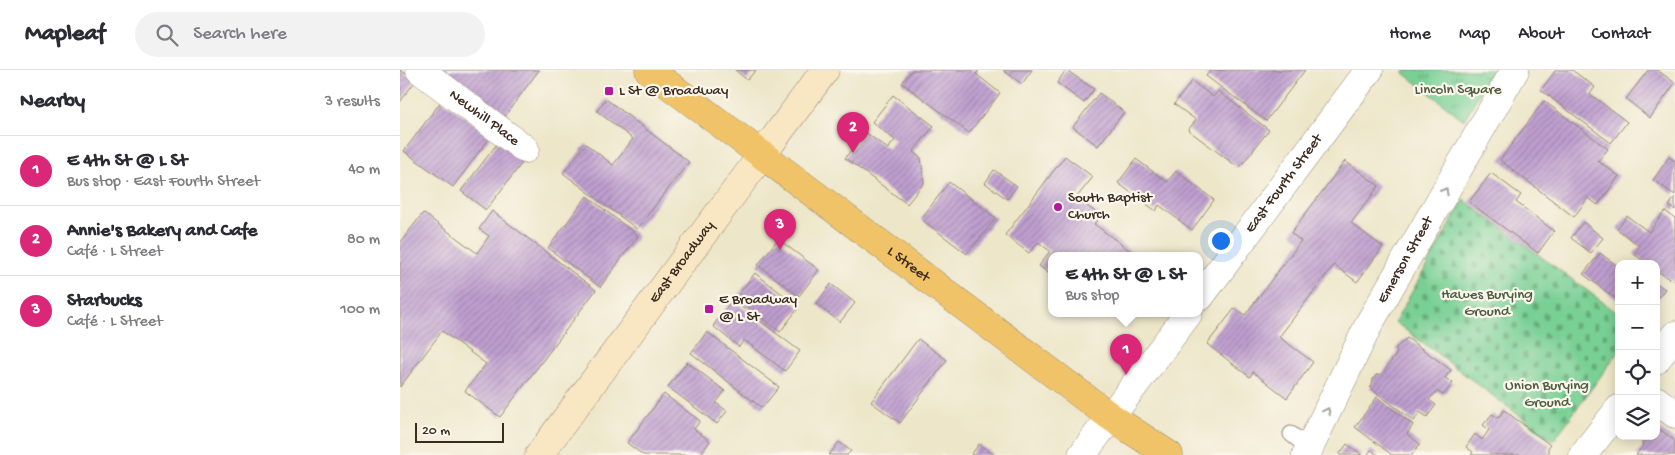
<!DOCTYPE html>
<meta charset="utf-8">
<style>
body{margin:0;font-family:"Gochi Hand",sans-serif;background:#f2f2f3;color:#2b2b33}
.controls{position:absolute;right:15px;bottom:15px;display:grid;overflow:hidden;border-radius:10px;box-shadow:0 2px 12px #0003}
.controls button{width:45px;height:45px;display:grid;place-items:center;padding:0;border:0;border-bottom:1px solid #e1e1e2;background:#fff;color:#2b2b33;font:25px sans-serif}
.scale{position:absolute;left:15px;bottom:12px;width:89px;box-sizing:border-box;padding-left:5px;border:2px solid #3b2a1e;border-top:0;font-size:14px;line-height:18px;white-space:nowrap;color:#3b2a1e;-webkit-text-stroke:4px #fbf7ec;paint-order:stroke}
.you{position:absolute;left:820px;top:170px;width:18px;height:18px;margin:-12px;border:4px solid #fff;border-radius:50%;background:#1a73e8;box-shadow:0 0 0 8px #1a73e833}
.badge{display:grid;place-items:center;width:32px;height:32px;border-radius:50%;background:#db2777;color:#fff;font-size:16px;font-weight:700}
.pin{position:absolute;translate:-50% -41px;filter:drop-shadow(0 1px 2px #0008)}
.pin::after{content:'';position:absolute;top:26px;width:18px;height:15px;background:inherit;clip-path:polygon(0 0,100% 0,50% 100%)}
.popup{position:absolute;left:648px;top:182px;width:155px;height:65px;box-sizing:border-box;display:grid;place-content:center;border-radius:10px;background:#fff;filter:drop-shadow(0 1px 4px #0005);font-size:16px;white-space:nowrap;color:#7c7c81}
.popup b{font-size:19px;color:#2b2b33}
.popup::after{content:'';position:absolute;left:50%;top:100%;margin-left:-10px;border:10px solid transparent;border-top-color:#fff}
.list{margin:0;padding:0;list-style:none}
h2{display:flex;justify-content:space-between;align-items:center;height:65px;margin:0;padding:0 20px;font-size:21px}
h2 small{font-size:16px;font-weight:400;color:#7c7c81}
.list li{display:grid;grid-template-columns:32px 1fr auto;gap:15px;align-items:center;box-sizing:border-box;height:70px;padding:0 20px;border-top:1px solid #e1e1e2}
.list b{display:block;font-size:19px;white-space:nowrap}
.list p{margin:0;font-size:16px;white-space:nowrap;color:#7c7c81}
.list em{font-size:16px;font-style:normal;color:#7c7c81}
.icon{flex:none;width:28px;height:28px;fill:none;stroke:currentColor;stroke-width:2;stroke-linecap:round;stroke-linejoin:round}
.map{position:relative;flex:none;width:1275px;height:385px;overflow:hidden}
header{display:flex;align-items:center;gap:30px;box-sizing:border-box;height:70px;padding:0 25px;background:#fff;border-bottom:1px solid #e1e1e2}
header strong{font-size:24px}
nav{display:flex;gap:28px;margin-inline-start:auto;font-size:18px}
.search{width:350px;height:45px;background:#f2f2f3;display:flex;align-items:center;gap:12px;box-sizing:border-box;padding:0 18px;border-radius:28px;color:#7c7c81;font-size:19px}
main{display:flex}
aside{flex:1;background:#fff}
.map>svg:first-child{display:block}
.grass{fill:url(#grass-tufts);stroke:#5a7d59}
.cemetery{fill:url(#cemetery-stones);stroke:#5a7d59}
.building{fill:url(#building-hatch)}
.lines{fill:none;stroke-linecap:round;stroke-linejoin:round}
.service-casing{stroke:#948874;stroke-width:17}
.minor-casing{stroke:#948874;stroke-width:29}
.secondary-casing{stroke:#948874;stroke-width:29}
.primary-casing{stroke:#948874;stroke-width:29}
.service{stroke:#fff;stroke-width:15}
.minor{stroke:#fff;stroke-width:28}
.secondary{stroke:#f9e7c3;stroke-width:28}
.primary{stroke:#f1c369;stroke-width:28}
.oneway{stroke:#a79f9a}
.poi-dot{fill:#b5179e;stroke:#fbf7ec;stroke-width:2}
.labels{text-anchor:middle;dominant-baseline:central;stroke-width:4.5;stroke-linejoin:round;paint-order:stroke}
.park-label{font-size:15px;fill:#4e5c41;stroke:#fbf7ec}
.poi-label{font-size:15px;fill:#3b2a1e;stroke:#fbf7ec;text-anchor:start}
.street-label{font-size:15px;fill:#3b2a1e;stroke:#fbf7ec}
</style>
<header>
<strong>Mapleaf</strong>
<div class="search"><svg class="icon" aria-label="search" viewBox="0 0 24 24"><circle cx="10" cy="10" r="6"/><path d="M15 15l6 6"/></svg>Search here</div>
<nav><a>Home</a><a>Map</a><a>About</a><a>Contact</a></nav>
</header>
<main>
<aside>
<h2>Nearby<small>3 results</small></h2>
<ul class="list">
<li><span class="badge">1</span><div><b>E 4th St @ L St</b><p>Bus stop · East Fourth Street</p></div><em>40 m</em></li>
<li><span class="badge">2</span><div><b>Annie's Bakery and Cafe</b><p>Café · L Street</p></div><em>80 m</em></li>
<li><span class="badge">3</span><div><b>Starbucks</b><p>Café · L Street</p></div><em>100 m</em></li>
</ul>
</aside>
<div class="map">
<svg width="1275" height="385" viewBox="0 0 1275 385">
<defs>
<pattern id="grass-tufts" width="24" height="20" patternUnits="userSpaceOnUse" patternTransform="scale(1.25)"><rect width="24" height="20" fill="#79d094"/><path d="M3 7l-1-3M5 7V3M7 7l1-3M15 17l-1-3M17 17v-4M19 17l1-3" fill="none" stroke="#64a978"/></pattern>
<pattern id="cemetery-stones" width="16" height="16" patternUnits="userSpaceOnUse" patternTransform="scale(1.25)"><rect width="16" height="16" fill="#79d094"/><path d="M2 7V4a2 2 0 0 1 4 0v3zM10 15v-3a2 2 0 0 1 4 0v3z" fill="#64a978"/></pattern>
<pattern id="building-hatch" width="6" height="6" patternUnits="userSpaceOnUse" patternTransform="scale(1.25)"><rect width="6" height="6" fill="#bf9fd0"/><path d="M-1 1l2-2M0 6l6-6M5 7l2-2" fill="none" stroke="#9c82a8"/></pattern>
</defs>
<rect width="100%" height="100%" fill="#fbf7ec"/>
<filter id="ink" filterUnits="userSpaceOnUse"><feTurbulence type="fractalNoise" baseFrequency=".02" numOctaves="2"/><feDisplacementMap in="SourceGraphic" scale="10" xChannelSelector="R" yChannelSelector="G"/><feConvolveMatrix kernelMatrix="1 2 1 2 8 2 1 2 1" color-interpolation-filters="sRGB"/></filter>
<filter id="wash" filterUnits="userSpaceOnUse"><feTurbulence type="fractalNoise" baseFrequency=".0096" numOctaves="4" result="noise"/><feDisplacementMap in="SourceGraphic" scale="20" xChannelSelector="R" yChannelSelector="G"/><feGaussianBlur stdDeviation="1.12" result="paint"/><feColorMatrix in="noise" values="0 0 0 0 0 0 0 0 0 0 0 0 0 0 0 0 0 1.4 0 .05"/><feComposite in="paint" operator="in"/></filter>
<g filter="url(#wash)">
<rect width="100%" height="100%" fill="#ede6c9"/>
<polygon class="grass" points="1006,0 1092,0 1064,50 1004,3"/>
<polygon class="cemetery" points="1064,130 1219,244 1219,281 1153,371 995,252"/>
<g id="blocks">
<g class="building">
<polygon points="0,0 16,10 0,32"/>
<polygon points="35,0 139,0 102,50"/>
<polygon points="335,0 356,0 347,10"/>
<polygon points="512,0 579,0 576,4 600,23 569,63 502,13"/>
<polygon points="603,0 632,0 622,14"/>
<polygon points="666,0 694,19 684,33 657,13"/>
<polygon points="811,0 905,0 866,51 806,6"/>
<polygon points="1156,0 1172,0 1195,17 1190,24 1227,52 1211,73 1141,20"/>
<polygon points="1248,0 1257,0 1275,13 1250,48 1226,29"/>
<polygon points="792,11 813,27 818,21 869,60 839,98 788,60 796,50 774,34"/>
<polygon points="699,23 724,42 698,76 673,57"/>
<polygon points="493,25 534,56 513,82 521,88 524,113 507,134 445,88 465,62 488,79 495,70 472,52"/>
<polygon points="206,29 289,92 237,159 163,103 186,74 213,95 233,69 197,41"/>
<polygon points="42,30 91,66 53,117 4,81"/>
<polygon points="1144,31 1208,79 1198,91 1219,106 1198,135 1188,128 1174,147 1100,90"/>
<polygon points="100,70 125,89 86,140 61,121"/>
<polygon points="665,86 693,107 676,128 701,146 694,154 737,186 652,186 652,206 639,196 650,181 638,172 629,183 605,165"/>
<polygon points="1269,87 1275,91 1275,125 1253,110"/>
<polygon points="736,89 767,112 776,101 814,130 792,160 759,135 756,141 718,113"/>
<polygon points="945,91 979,116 951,153 983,177 957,212 934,195 879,267 913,292 887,328 853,302 850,307 807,274 835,238 845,245 901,171 891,163"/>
<polygon points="594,100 617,116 607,129 585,113"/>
<polygon points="1091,103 1121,125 1116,132 1154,161 1138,183 1069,132"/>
<polygon points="549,112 596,148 567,184 521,149"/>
<polygon points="187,126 238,166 200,217 148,178"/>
<polygon points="1275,127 1275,140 1269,136"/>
<polygon points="92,141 196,220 100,347 65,321 86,294 42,261 0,317 0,173 23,143 77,183 89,166 79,159"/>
<polygon points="1265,141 1275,148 1275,209 1272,211 1256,200 1256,194 1247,194 1234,184 1240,176 1217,159 1227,146 1249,162"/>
<polygon points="1183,152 1203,168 1191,183 1171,168"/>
<polygon points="378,169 419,200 399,226 358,195"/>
<polygon points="1200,183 1219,197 1219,231 1183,204"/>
<polygon points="355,203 399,237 380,262 336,228"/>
<polygon points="1256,213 1265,219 1256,230"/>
<polygon points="431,214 455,233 440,252 416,234"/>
<polygon points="332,230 400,281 385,301 344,270 339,277 313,256"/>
<polygon points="307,262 379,317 362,338 291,283"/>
<polygon points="1007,268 1051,300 1045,308 1053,313 1043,325 1037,321 1029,330 1036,335 1027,347 1020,342 1014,351 970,318 972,315 973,309 976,305 982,304 997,283 996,278"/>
<polygon points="518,269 547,290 500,353 471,332"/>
<polygon points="287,292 325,321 316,333 327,341 317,354 268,317"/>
<polygon points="264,324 300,351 294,359 310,371 300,385 243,385 227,373"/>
<polygon points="977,327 1013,355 1007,364 1020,374 1012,385 992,385 955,357"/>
<polygon points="1104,340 1150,375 1148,378 1148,385 1071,385 1073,382 1066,377 1075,364 1082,370 1089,360 1083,355 1092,344 1098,348"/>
<polygon points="1258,358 1275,371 1275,385 1236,385 1243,376 1241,369 1243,366 1256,366 1256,359"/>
<polygon points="439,372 451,381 447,385 429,385"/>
<polygon points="579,374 594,385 571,385"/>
<polygon points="947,374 962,385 939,385"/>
<polygon points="971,380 978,385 967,385"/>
</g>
</g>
</g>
<g filter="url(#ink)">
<use href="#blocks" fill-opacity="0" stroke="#948874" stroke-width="1"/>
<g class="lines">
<defs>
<polyline id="service" points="891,364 909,378"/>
<g id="minor">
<path id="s1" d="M 20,0 L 125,79"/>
<path id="s2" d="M 800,227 L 969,0"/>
<polyline points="1256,290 1275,265"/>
<polyline points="1256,330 1275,344"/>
<polyline points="682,385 788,244"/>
<path id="s3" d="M 906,385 L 970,252 L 1115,0"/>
<polyline points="1183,385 1219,339"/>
</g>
<g id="secondary">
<path id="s4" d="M 139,385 L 425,0"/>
</g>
<g id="primary">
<path id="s5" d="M 249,0 L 711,347 L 769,385"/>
</g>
</defs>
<use href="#service" class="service-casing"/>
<use href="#minor" class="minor-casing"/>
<use href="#secondary" class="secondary-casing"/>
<use href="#primary" class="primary-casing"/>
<use href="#service" class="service"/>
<use href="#minor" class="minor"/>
<use href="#secondary" class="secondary"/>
<use href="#primary" class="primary"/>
</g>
<defs><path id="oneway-chevron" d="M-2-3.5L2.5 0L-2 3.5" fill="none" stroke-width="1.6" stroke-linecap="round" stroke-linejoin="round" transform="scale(1.25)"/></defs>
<g class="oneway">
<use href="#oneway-chevron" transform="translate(1045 121) rotate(-60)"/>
<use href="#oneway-chevron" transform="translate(927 341) rotate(-64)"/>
</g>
</g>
<g class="poi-dot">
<rect x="204" y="16" width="10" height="10" rx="2.5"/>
<circle cx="658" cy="137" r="5"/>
<rect x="304" y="234" width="10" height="10" rx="2.5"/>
</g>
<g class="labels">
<g class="park-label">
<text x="1058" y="20">Lincoln Square</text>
<text x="1087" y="225">Hawes Burying<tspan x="1087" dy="17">Ground</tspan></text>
<text x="1147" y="316">Union Burying<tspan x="1147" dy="17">Ground</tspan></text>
</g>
<g class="poi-label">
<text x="219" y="21">L St @ Broadway</text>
<text x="668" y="128">South Baptist<tspan x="668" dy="17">Church</tspan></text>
<text x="319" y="230">E Broadway<tspan x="319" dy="17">@ L St</tspan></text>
</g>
<g class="street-label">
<text stroke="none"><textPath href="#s1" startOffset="80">Newhill Place</textPath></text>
<text stroke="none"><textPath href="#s2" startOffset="141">East Fourth Street</textPath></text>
<text stroke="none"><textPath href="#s3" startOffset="219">Emerson Street</textPath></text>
<text stroke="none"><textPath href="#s4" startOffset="240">East Broadway</textPath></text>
<text stroke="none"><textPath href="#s5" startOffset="324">L Street</textPath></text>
</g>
</g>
</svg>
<div class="controls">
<button>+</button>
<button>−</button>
<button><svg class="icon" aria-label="locate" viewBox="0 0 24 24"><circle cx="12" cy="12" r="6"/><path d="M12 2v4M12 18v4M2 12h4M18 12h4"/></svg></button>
<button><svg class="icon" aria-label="layers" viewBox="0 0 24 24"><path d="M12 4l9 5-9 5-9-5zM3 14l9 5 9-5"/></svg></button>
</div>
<div class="scale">20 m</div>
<div class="you"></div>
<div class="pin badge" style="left:726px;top:305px">1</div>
<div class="popup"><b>E 4th St @ L St</b>Bus stop</div>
<div class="pin badge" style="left:453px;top:83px">2</div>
<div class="pin badge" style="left:380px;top:180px">3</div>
</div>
</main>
